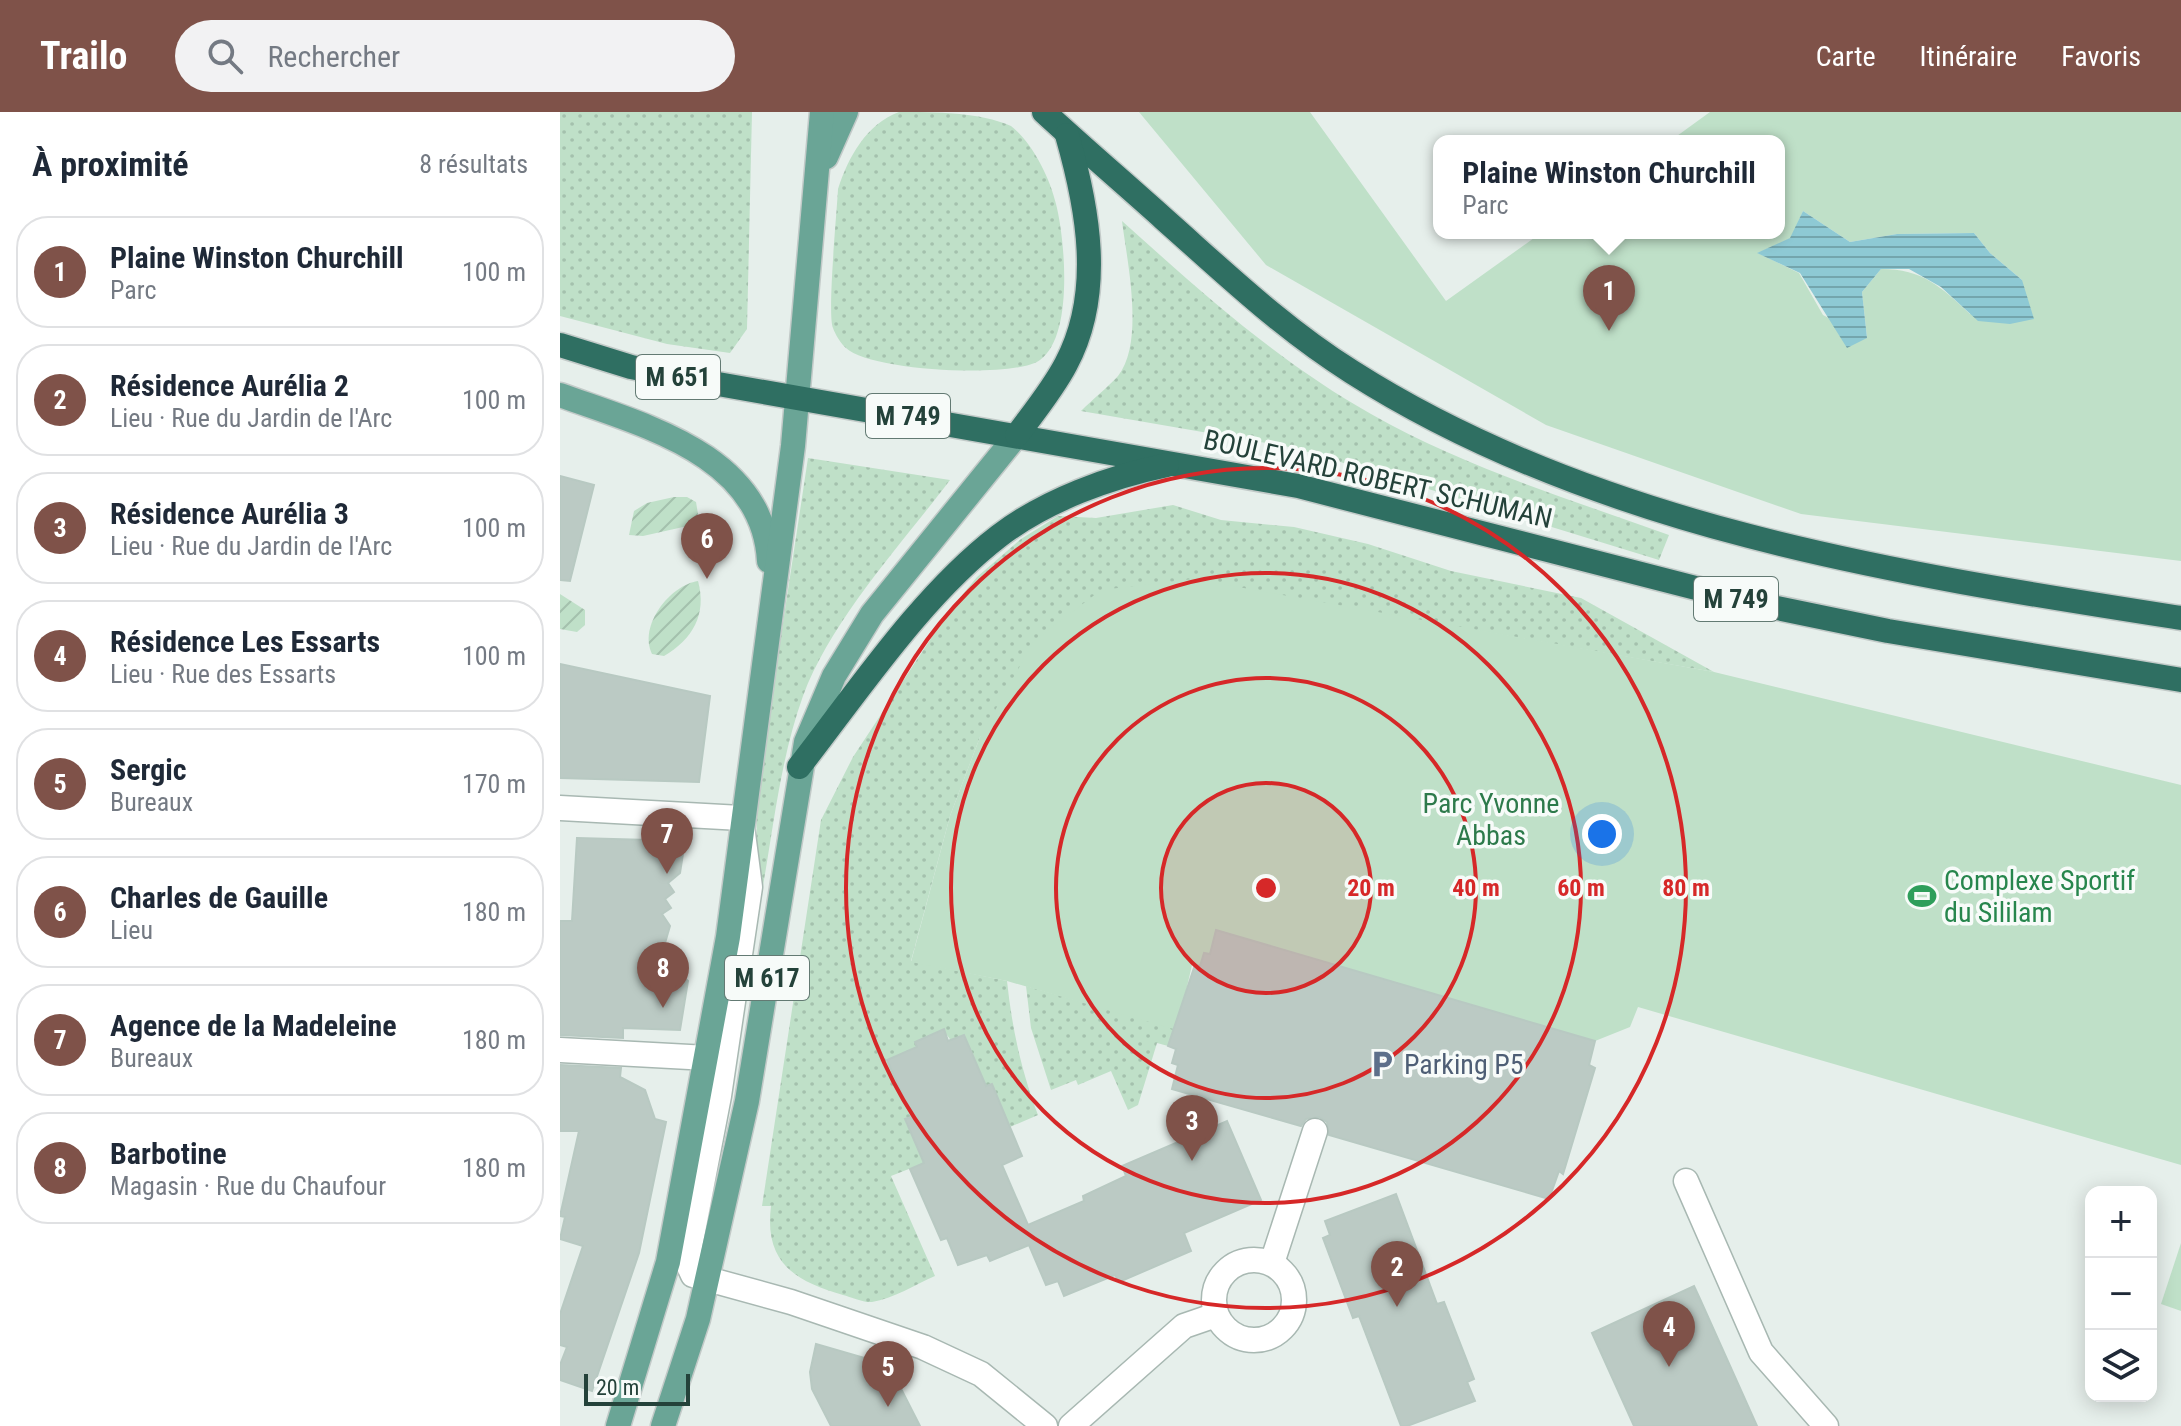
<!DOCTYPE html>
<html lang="fr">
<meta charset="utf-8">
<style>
body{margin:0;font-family:"Roboto Condensed",sans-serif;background:#f2f2f3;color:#1f2937}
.controls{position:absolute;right:24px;bottom:24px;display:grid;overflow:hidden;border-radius:16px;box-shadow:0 4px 20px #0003}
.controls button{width:72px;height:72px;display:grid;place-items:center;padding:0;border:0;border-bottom:2px solid #e0e1e3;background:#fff;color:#1f2937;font:40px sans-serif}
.scale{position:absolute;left:24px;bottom:20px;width:106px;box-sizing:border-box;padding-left:8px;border:4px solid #24423a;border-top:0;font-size:22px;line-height:28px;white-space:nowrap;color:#24423a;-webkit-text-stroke:6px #f7fbf9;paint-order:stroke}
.you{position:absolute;left:1042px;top:722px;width:28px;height:28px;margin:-20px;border:6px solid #fff;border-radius:50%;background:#1a73e8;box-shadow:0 0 0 12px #1a73e833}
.badge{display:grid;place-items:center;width:52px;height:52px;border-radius:50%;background:#7f5249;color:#fff;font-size:26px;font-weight:700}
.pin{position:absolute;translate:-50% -66px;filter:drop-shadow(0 2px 4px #0008)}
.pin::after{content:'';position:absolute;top:42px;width:28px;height:24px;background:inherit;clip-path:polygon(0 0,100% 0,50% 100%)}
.popup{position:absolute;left:873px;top:23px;width:352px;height:104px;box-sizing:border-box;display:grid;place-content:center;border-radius:16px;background:#fff;filter:drop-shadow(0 2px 6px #0005);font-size:26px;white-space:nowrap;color:#747a83}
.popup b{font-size:30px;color:#1f2937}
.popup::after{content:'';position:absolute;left:50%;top:100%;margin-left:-16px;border:16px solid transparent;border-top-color:#fff}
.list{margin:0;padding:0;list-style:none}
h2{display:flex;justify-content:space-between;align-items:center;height:104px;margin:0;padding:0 32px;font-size:34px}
h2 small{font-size:26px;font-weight:400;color:#747a83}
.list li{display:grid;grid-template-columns:52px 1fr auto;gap:24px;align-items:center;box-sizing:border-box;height:112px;margin:0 16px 16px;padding:0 16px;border:2px solid #e0e1e3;border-radius:32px}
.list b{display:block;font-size:30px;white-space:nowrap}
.list p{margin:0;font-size:26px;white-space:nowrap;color:#747a83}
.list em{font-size:26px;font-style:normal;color:#747a83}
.icon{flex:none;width:44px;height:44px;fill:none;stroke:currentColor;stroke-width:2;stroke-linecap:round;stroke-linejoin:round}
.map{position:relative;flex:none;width:1621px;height:1314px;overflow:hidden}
header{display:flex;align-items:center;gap:48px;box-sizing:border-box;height:112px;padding:0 40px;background:#7f5249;color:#fff}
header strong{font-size:38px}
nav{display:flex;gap:44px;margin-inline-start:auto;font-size:28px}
.search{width:560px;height:72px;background:#f2f2f3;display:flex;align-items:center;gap:20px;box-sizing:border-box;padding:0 28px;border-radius:44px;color:#747a83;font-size:30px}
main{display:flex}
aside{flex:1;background:#fff}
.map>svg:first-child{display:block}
.grass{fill:url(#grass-dots)}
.park{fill:#bfe0c8;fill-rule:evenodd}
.garden{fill:url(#garden-furrows)}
.water{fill:url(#water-rules)}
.building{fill:#bbcac4;stroke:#b8c9c2;stroke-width:2}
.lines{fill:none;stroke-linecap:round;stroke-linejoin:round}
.minor-casing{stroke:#a8b8b2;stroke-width:27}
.major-casing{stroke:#c2cac8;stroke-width:27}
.highway-casing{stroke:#c2cac8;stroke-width:27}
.minor{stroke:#fff;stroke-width:24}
.major{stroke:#6aa596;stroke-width:24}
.highway{stroke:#2f6f62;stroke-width:24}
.ring{fill:none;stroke:#d62828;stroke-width:4}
.labels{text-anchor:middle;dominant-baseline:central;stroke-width:7;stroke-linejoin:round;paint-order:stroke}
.shield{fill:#f7fbf9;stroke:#637a73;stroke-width:2}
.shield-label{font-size:26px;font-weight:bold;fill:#24423a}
.street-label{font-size:28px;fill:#24423a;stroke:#f7fbf9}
.park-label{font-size:28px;fill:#2d7a4b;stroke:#f7fbf9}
.leisure-label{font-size:28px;fill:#27864d;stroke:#f7fbf9;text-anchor:start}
.service-label{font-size:28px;fill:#4e5e75;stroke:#f7fbf9;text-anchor:start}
.centre{fill:#d62828;stroke:#f7fbf9;stroke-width:4}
.ring-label{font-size:24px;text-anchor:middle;font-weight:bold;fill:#d62828;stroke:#f7fbf9;stroke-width:7;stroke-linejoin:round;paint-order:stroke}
</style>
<header>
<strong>Trailo</strong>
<div class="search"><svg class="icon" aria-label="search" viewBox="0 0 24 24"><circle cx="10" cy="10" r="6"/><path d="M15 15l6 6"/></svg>Rechercher</div>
<nav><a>Carte</a><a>Itinéraire</a><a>Favoris</a></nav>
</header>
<main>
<aside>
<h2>À proximité<small>8 résultats</small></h2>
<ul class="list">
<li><span class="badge">1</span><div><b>Plaine Winston Churchill</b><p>Parc</p></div><em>100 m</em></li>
<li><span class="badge">2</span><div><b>Résidence Aurélia 2</b><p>Lieu · Rue du Jardin de l'Arc</p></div><em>100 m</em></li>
<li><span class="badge">3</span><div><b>Résidence Aurélia 3</b><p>Lieu · Rue du Jardin de l'Arc</p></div><em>100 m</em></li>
<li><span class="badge">4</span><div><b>Résidence Les Essarts</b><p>Lieu · Rue des Essarts</p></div><em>100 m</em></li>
<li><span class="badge">5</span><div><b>Sergic</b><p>Bureaux</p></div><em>170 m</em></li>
<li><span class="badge">6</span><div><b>Charles de Gauille</b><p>Lieu</p></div><em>180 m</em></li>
<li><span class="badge">7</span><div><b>Agence de la Madeleine</b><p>Bureaux</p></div><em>180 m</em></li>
<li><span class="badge">8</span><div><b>Barbotine</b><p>Magasin · Rue du Chaufour</p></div><em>180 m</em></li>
</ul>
</aside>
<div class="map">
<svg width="1621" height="1314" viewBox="0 0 1621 1314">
<defs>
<pattern id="grass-dots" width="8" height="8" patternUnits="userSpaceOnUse" patternTransform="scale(2)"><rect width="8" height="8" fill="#bfe0c8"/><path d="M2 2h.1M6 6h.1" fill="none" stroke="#a4c1ad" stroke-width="1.8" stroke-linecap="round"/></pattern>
<pattern id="garden-furrows" width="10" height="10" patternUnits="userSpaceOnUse" patternTransform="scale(2)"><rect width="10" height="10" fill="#bfe0c8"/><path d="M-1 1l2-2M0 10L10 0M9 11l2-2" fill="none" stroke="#a4c1ad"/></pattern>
<pattern id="water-rules" width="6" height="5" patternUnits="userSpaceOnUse" patternTransform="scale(2)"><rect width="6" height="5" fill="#8ec9d4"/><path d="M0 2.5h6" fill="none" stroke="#74a5ad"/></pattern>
</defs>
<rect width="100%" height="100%" fill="#e6efeb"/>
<g class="grass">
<polygon points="0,0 192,0 187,217 170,241 107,232 0,204"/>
<path d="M 339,0 C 375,0 420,0 451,14 C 472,30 490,66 496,92 C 505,127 514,224 480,248 C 454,267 309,259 286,236 C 281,232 275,222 273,216 C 267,202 277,100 278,77 C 288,46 306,12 339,0 Z"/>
<path d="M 562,109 C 640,179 718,250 811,302 C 904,355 1009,387 1109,423 L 1099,448 L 735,336 L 521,299 C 533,287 547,276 558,264 C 585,230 567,149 562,109 Z"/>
<path d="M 248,346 L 390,368 C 341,433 271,508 243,584 C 221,645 214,711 203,774 L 198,775 L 196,689 Z"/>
<path d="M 613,393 L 661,408 L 734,415 L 808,432 L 891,459 L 1021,486 L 1154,560 L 629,468 L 420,625 L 390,704 L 351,849 L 447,869 C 452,916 461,958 478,1003 L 450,1015 L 432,973 L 426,974 L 383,918 L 355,930 L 357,935 L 328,948 L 351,1005 L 345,1008 L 364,1051 L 331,1064 L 375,1164 C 356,1172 333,1187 312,1190 C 304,1191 291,1185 283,1183 C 234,1169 204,1150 211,1094 L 202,1094 L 261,708 L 293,645 L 389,499 L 417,465 L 461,427 L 498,404 L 536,406 Z"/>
<polygon points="466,874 614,916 608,934 597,931 578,993 568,998 551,959 518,973 516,968 491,978 471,916"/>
</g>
<g class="park">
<path d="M 579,0 L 750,0 L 886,189 L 981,121 L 1219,121 L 1219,29 L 1110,29 L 1150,0 L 1621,0 L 1621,449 L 1241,402 L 986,313 L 706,153 ZM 1243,99 L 1290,130 L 1337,122 L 1414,121 L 1430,141 L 1462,168 L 1410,202 C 1381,175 1363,157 1321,157 L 1302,180 L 1307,226 L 1263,203 L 1239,161 L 1198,141 L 1231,126 Z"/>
<polygon points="633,467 1154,560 1621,673 1621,1053 1078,895 1070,915 1035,929 657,819 650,842 644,841 640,854 632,853 617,918 447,869 351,850 390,704 420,625 474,529 541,478"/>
<polygon points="1621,1131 1621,1199 1601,1192"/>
</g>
<g class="garden">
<polygon points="114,385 127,385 136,390 138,402 132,413 83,424 69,423 74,399 87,391"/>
<path d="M 138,469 C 147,502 133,527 104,544 L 92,542 C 78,514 110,473 138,469 Z"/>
<polygon points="0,482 25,498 25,513 17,520 0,517"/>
</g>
<polygon class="water" points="1243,99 1290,130 1337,122 1414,121 1430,141 1462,168 1474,207 1450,212 1418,209 1381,175 1349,157 1321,157 1302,180 1307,226 1287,236 1240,161 1197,141 1230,126"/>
<g class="building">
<polygon points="0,364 34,373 10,469 0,468"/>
<polygon points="0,552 150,584 139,670 0,666"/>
<polygon points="17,726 125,729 120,761 108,771 114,780 105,787 111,796 102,802 110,814 103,838 114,858 128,869 120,918 63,916 63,926 0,923 0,809 12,809"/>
<polygon points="656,818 1035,929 1029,953 1035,956 1003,1062 999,1059 989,1087 769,1023 767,1010 759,1005 746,1007 741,1014 612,977 618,953 612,951 616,937 608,934 635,853 640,854 644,841 650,842"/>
<polygon points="384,917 388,929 404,923 426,974 432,972 439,989 462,1044 442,1053 468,1113 524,1089 523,1084 566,1064 562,1054 667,1009 701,1088 624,1121 631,1139 559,1170 555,1163 504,1184 498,1169 486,1173 469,1133 430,1149 427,1143 398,1153 387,1126 381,1128 350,1057 364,1051 345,1007 352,1005 327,948 357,935 355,930"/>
<polygon points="0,953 61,956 60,965 85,978 95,1007 106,1010 79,1141 32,1279 0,1268 0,1253 7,1235 0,1233 0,1202 23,1134 0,1127 5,1105 0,1104 19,1019 0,1019"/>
<polygon points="836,1082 877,1192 884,1190 914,1267 907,1270 915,1289 847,1314 841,1314 799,1204 793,1206 763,1126 770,1123 765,1109"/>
<polygon points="1134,1174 1140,1187 1197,1314 1074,1314 1032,1221"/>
<polygon points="256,1232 329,1253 360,1314 271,1314 252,1277 250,1260"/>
</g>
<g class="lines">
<defs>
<g id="minor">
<polyline points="0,696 181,706 190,775 159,984 127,1150 133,1163 231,1190 363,1235 421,1262 485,1314"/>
<polyline points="0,938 148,946"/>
<polyline points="1126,1069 1201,1240 1266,1314"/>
<circle cx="694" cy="1188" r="40"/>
<polyline points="712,1151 755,1019"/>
<polyline points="511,1314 624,1214 656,1203"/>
</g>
<g id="major">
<polyline points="266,45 286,0"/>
<path d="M 0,283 C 82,313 203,342 209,449"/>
<polyline points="58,1314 108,1150 168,825 233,334 262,0"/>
<polyline points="103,1314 138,1207 187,989 246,630 274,564 312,502 457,323"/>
</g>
<g id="highway">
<path d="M 484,0 C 523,36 564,71 604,107 C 665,161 722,216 792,260 C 1037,416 1339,462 1621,506"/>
<polyline points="0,233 71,255 141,269 738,374 1198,492 1328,519 1621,568"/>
<path d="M 457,323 C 474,300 493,277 506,252 C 544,181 528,96 507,23"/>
<path d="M 239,655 C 299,578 362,483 439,424 C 486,388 550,365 607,353"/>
</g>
</defs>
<use href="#minor" class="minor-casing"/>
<use href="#major" class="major-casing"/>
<use href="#highway" class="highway-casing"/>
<use href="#minor" class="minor"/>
<use href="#major" class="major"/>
<use href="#highway" class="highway"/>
</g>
<circle cx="706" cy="776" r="105" fill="#d62828" fill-opacity=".12"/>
<g class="ring">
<circle cx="706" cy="776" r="105"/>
<circle cx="706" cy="776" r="210"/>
<circle cx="706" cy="776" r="315"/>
<circle cx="706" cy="776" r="420"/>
</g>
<defs>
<symbol id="stadium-bare" viewBox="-9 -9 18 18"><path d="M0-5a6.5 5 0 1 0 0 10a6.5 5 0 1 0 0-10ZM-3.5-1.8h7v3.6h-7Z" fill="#2e9e5b" stroke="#f7fbf9" stroke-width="2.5" paint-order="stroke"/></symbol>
<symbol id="parking-bare" viewBox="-9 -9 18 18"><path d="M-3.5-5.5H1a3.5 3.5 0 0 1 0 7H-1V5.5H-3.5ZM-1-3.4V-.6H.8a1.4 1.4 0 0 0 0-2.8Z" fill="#5c6f8a" stroke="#f7fbf9" stroke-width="2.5" paint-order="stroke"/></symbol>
</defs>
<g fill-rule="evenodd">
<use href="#stadium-bare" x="1342" y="764" width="40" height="40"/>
<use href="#parking-bare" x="802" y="932" width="40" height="40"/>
</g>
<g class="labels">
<g class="shield">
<rect x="76" y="243" width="84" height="44" rx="6"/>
<rect x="306" y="282" width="84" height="44" rx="6"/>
<rect x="1134" y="465" width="84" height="44" rx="6"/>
<rect x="165" y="844" width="84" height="44" rx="6"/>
</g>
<g class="shield-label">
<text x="118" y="265">M 651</text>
<text x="348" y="304">M 749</text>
<text x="1176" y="487">M 749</text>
<text x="207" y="866">M 617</text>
</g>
<g class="street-label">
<text transform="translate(818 367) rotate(13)">BOULEVARD ROBERT SCHUMAN</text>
</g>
<g class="park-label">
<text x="931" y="691">Parc Yvonne<tspan x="931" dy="32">Abbas</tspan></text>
</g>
<g class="leisure-label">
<text x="1384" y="768">Complexe Sportif<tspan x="1384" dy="32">du Sililam</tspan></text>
</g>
<g class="service-label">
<text x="844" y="952">Parking P5</text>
</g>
</g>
<circle cx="706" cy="776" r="12" class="centre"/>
<g class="ring-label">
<text x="811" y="784">20 m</text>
<text x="916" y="784">40 m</text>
<text x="1021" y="784">60 m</text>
<text x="1126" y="784">80 m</text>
</g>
</svg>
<div class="controls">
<button>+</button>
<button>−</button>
<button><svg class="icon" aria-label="layers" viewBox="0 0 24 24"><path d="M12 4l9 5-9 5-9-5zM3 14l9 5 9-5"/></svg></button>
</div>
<div class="scale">20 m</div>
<div class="you"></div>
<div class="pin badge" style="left:1049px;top:219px">1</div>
<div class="popup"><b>Plaine Winston Churchill</b>Parc</div>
<div class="pin badge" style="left:837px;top:1195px">2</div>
<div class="pin badge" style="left:632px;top:1049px">3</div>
<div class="pin badge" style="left:1109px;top:1255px">4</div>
<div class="pin badge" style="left:328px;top:1295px">5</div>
<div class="pin badge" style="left:147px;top:467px">6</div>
<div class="pin badge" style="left:107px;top:762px">7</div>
<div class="pin badge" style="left:103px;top:896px">8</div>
</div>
</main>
